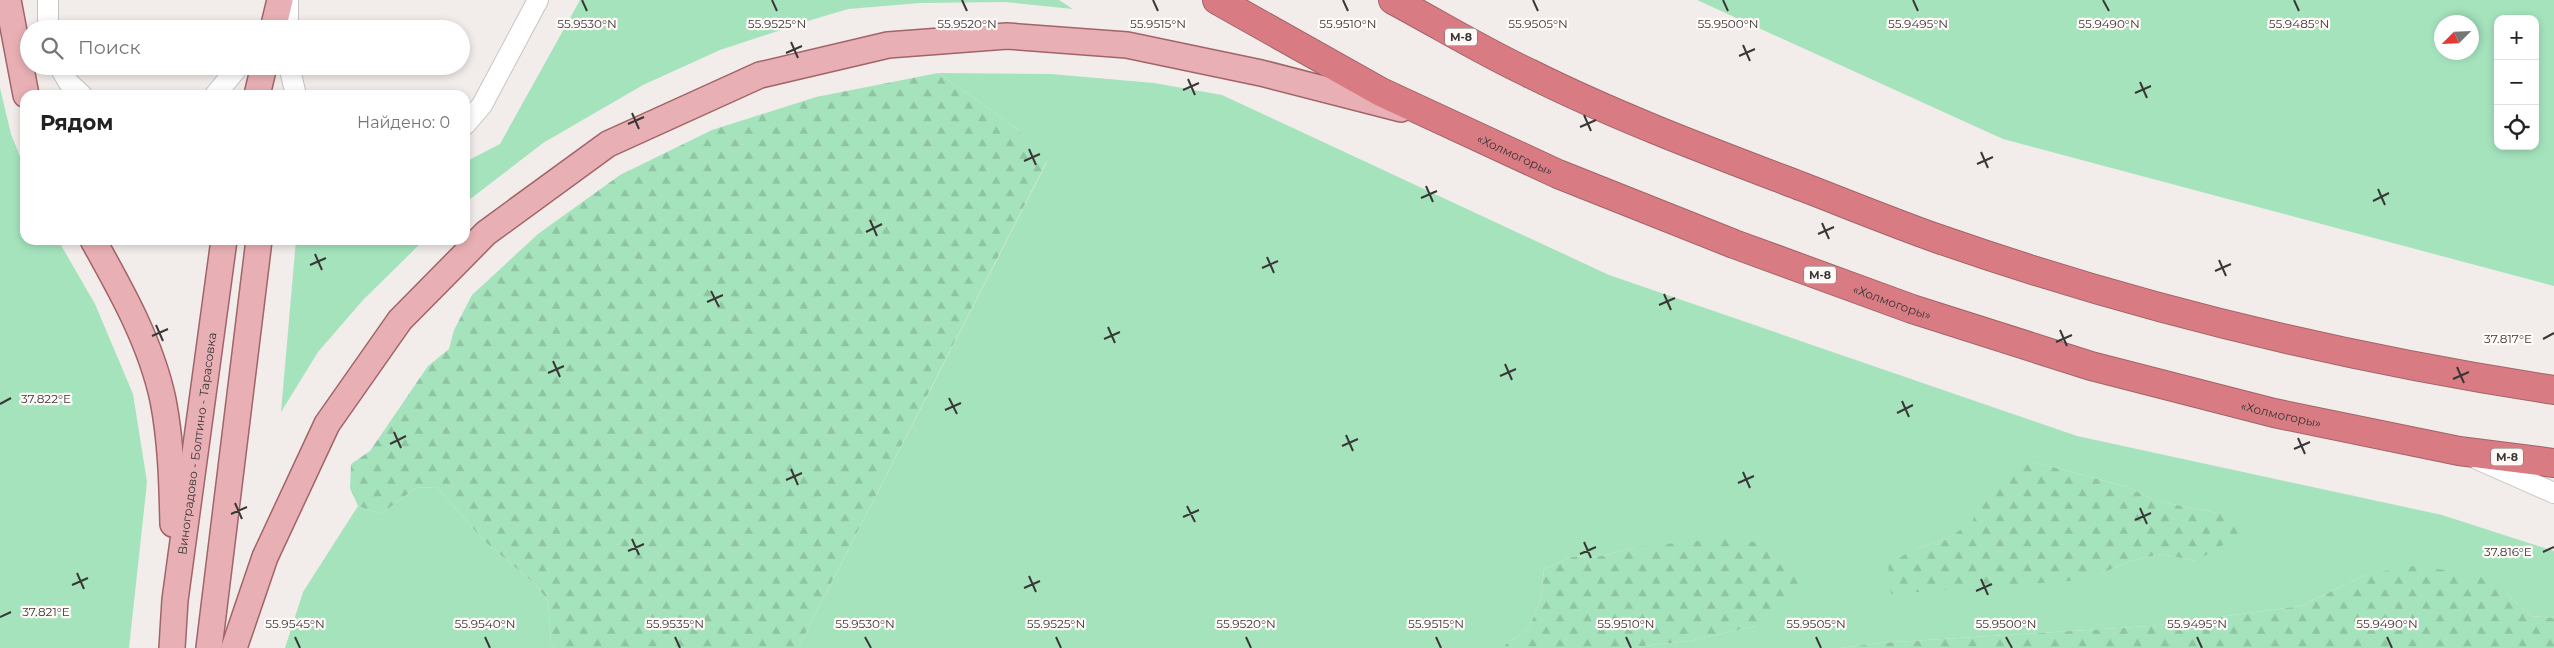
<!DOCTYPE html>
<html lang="ru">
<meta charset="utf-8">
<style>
body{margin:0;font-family:Montserrat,sans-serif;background:#f2f2f2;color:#222}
.controls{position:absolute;right:15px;top:15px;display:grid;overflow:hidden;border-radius:10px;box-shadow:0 2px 8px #0003}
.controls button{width:45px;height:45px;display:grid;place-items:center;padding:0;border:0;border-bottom:1px solid #e0e0e0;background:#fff;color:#222;font:25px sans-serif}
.compass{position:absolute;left:2434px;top:15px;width:45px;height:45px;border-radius:50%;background:#fff;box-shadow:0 2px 8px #0003;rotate:246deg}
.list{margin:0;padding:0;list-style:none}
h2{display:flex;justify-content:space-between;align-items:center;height:65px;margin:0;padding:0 20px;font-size:21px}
h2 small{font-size:16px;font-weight:400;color:#767676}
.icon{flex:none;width:28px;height:28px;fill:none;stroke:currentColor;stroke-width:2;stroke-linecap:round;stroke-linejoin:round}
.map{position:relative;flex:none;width:2554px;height:648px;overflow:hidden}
.search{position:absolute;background:#fff;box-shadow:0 2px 8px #0003;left:20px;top:20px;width:450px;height:55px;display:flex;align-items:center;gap:12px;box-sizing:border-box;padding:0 18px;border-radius:28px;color:#767676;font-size:19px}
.panel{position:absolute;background:#fff;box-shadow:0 2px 8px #0003;left:20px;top:90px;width:450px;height:155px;border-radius:15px}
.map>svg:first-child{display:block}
.green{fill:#a5e3bd;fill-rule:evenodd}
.forest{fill:url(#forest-firs)}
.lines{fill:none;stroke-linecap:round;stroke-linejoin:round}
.minor-casing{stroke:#c8c3c1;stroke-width:22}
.major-casing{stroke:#a16468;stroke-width:28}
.highway-casing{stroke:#a16468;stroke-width:30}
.minor{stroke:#fff;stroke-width:20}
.major{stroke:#e8b0b5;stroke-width:25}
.highway{stroke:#d97b83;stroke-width:28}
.ticks{fill:none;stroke:#3a3837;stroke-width:2}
.labels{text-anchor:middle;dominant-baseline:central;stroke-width:4.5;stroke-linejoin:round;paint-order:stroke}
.shield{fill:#fffaf8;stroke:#757271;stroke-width:1}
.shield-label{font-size:11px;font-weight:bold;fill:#3a3837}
.street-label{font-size:12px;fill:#3a3837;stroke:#fffaf8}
.ticks-label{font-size:12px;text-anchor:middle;fill:#3a3837;stroke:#fffaf8;stroke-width:4.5;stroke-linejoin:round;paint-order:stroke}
</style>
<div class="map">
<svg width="2554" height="648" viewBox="0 0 2554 648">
<defs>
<pattern id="forest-firs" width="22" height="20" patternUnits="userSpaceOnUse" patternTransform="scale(1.25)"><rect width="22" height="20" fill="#a5e3bd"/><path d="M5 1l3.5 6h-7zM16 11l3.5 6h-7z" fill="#8fc4a3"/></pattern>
</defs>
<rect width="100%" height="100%" fill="#f2ecea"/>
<g class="green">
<polygon points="580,0 1059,0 1073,9 1005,2 920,3 848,9 808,21 720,50 643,85 543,143 465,203 465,162 500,144"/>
<path d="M 1697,0 L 2554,0 L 2554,286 L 2003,139 ZM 2498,19 L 2535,19 L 2535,146 L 2498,146 ZM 2442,22 L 2472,22 L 2472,52 L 2442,52 Z"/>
<path d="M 938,73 L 1051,74 L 1154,83 L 1222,95 L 1609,275 L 2077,436 L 2442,515 L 2554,551 L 2554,618 L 2530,616 L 2507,594 L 2367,574 L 2301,606 L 2150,626 L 1879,643 L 1840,648 L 1625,648 L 1689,641 L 1755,626 L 1634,547 L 1603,556 L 1572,557 L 1544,569 L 1541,599 L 1529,628 L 1505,645 L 1505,648 L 798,648 L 1047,162 L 1016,128 ZM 2034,462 L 2128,487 L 2156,501 L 2218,513 L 2196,561 L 2161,554 L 2130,561 L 2100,574 L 1915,549 L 1947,539 L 1974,521 Z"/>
<polygon points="0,88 11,134 25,169 25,240 58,240 95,304 133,394 147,482 129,648 0,648"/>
<polygon points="296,240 424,240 363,300 318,352 281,412"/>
<polygon points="437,487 483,540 536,585 548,601 551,643 555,648 285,648 303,592 358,506 381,514 416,488"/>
</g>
<g class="forest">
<polygon points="938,73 1016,128 1047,161 798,648 555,648 551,643 548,601 536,585 483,540 437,487 416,488 381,514 358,506 350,488 351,464 370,451 428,366 449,349 454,330 472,295 538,234 620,175 712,130 816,97"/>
<polygon points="2034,462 2128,487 2156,501 2218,513 2251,528 2196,561 2161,554 2130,561 2100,574 2069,581 1891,594 1888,564 1915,549 1947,539 1973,521 1979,492 2005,474"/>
<polygon points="1729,538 1761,543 1787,561 1802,581 1782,605 1755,626 1689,641 1625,648 1505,648 1505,645 1529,628 1541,599 1544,569 1572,557 1603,556 1634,547"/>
<polygon points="2412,566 2476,574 2507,594 2530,616 2554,618 2554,648 1840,648 1879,643 2150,626 2301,606 2367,574"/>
</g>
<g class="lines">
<defs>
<g id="minor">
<polyline points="48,0 48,29"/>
<polyline points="288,0 288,29"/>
<polyline points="59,66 69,83 82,95"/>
<polyline points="289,66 296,95"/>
<polyline points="215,95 239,66"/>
<polyline points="465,125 482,105 538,0"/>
<polyline points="2477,459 2554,493"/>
</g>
<g id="major">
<polyline points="8,0 26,95"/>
<polyline points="273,29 280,0"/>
<polyline points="257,95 264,66"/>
<path d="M 93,240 C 121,290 151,343 163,400 C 171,441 172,482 173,524"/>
<path id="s1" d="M 172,648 L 175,600 L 224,240"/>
<polyline points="209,648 259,240"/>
<polyline points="234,648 265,557 327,424 400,320 486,233 608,144 760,75 888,45 1007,36 1127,45 1261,73 1401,109"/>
</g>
<g id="highway">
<path id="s2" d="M 1217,0 L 1381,92 L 1558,174 L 1734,244 L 1912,309 L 2091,366 L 2274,413 L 2459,451 L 2554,463"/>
<path d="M 1393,0 C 1438,24 1482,51 1529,73 C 1617,117 1711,152 1803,187 C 1847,204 1891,222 1936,238 C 2136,308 2345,358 2554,390"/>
</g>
</defs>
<use href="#minor" class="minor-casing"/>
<use href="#major" class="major-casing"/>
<use href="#highway" class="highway-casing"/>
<use href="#minor" class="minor"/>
<use href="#major" class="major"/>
<use href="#highway" class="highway"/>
</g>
<path class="ticks" d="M 582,0 L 587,11M 772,0 L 777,11M 962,0 L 967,11M 1153,0 L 1158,11M 1343,0 L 1348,11M 1533,0 L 1538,11M 1723,0 L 1728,11M 1913,0 L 1918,11M 2103,0 L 2109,11M 2294,0 L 2299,11M 791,42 L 798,58M 1743,45 L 1750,61M 786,53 L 802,46M 1739,56 L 1755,49M 1188,79 L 1195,95M 2140,82 L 2147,98M 1183,90 L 1199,83M 2135,93 L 2151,86M 632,113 L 639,129M 1584,115 L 1591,131M 628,124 L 644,117M 1580,127 L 1596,120M 1029,149 L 1036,165M 1981,152 L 1988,168M 1024,161 L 1040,154M 1977,164 L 1993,157M 1426,186 L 1433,202M 2378,189 L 2385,205M 1421,198 L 1437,191M 2373,201 L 2389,193M 870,220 L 877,236M 1822,223 L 1829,239M 866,232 L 882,224M 1818,234 L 1834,227M 315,254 L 322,270M 1267,257 L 1274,273M 2219,260 L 2226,276M 310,265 L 326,258M 1262,268 L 1278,261M 2215,271 L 2231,264M 711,291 L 719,307M 1664,294 L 1671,310M 707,302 L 723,295M 1659,305 L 1675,298M 156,325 L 163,341M 1108,327 L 1115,343M 2060,330 L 2067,346M 152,336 L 168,329M 1104,339 L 1120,332M 2543,339 L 2554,333M 2056,342 L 2072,335M 553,361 L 560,377M 1505,364 L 1512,380M 2457,367 L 2464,383M 548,373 L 564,366M 1500,376 L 1516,369M 2453,379 L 2469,372M 949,398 L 957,414M 1902,401 L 1909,417M 0,404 L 11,398M 945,410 L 961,403M 1897,413 L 1913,405M 394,432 L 401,448M 1346,435 L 1353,451M 2298,438 L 2305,454M 390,444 L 406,436M 1342,446 L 1358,439M 2294,449 L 2310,442M 791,469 L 798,485M 1743,472 L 1750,488M 786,480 L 802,473M 1738,483 L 1754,476M 235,503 L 242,519M 1187,506 L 1195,522M 2140,508 L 2147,524M 231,514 L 247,507M 1183,517 L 1199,510M 2135,520 L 2151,513M 632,539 L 639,555M 1584,542 L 1591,558M 628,551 L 644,544M 2543,552 L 2554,547M 1580,554 L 1596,547M 77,573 L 84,589M 1029,576 L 1036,592M 1981,579 L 1988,595M 72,585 L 88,578M 1024,588 L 1040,581M 1976,591 L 1992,584M 0,617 L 11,612M 295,637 L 300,648M 485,637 L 490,648M 675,637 L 680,648M 865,637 L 871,648M 1056,637 L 1061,648M 1246,637 L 1251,648M 1436,637 L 1441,648M 1626,637 L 1631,648M 1816,637 L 1821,648M 2006,637 L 2012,648M 2197,637 L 2202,648M 2387,637 L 2392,648"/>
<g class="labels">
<g class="shield">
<rect x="1445" y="28.5" width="32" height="17" rx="4"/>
<rect x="1804" y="266.5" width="32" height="17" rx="4"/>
<rect x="2491" y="448.5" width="32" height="17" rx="4"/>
</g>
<g class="shield-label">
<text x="1461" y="37">М-8</text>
<text x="1820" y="275">М-8</text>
<text x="2507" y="457">М-8</text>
</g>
<g class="street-label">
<text stroke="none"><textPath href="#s2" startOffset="336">«Холмогоры»</textPath></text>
<text stroke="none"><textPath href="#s2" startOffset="741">«Холмогоры»</textPath></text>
<text stroke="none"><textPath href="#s2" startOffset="1146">«Холмогоры»</textPath></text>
<text stroke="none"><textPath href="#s1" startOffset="206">Виноградово - Болтино - Тарасовка</textPath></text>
</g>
</g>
<g class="ticks-label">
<text x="587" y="28">55.9530°N</text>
<text x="777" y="28">55.9525°N</text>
<text x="967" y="28">55.9520°N</text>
<text x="1158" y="28">55.9515°N</text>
<text x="1348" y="28">55.9510°N</text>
<text x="1538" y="28">55.9505°N</text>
<text x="1728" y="28">55.9500°N</text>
<text x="1918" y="28">55.9495°N</text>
<text x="2109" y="28">55.9490°N</text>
<text x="2299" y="28">55.9485°N</text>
<text x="2508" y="343">37.817°E</text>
<text x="46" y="403">37.822°E</text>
<text x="2508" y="556">37.816°E</text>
<text x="46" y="616">37.821°E</text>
<text x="295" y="628">55.9545°N</text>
<text x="485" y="628">55.9540°N</text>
<text x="675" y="628">55.9535°N</text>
<text x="865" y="628">55.9530°N</text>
<text x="1056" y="628">55.9525°N</text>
<text x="1246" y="628">55.9520°N</text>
<text x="1436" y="628">55.9515°N</text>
<text x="1626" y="628">55.9510°N</text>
<text x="1816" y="628">55.9505°N</text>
<text x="2006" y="628">55.9500°N</text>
<text x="2197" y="628">55.9495°N</text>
<text x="2387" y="628">55.9490°N</text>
</g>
</svg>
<div class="controls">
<button>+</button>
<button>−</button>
<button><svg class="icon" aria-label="locate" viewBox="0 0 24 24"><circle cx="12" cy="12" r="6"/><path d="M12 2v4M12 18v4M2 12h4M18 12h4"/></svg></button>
</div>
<svg class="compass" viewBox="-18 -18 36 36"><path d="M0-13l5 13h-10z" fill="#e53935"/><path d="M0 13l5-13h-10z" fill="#767676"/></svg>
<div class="search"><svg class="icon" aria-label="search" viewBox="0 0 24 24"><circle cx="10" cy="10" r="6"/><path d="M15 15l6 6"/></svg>Поиск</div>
<section class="panel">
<h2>Рядом<small>Найдено: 0</small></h2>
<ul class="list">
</ul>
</section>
</div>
